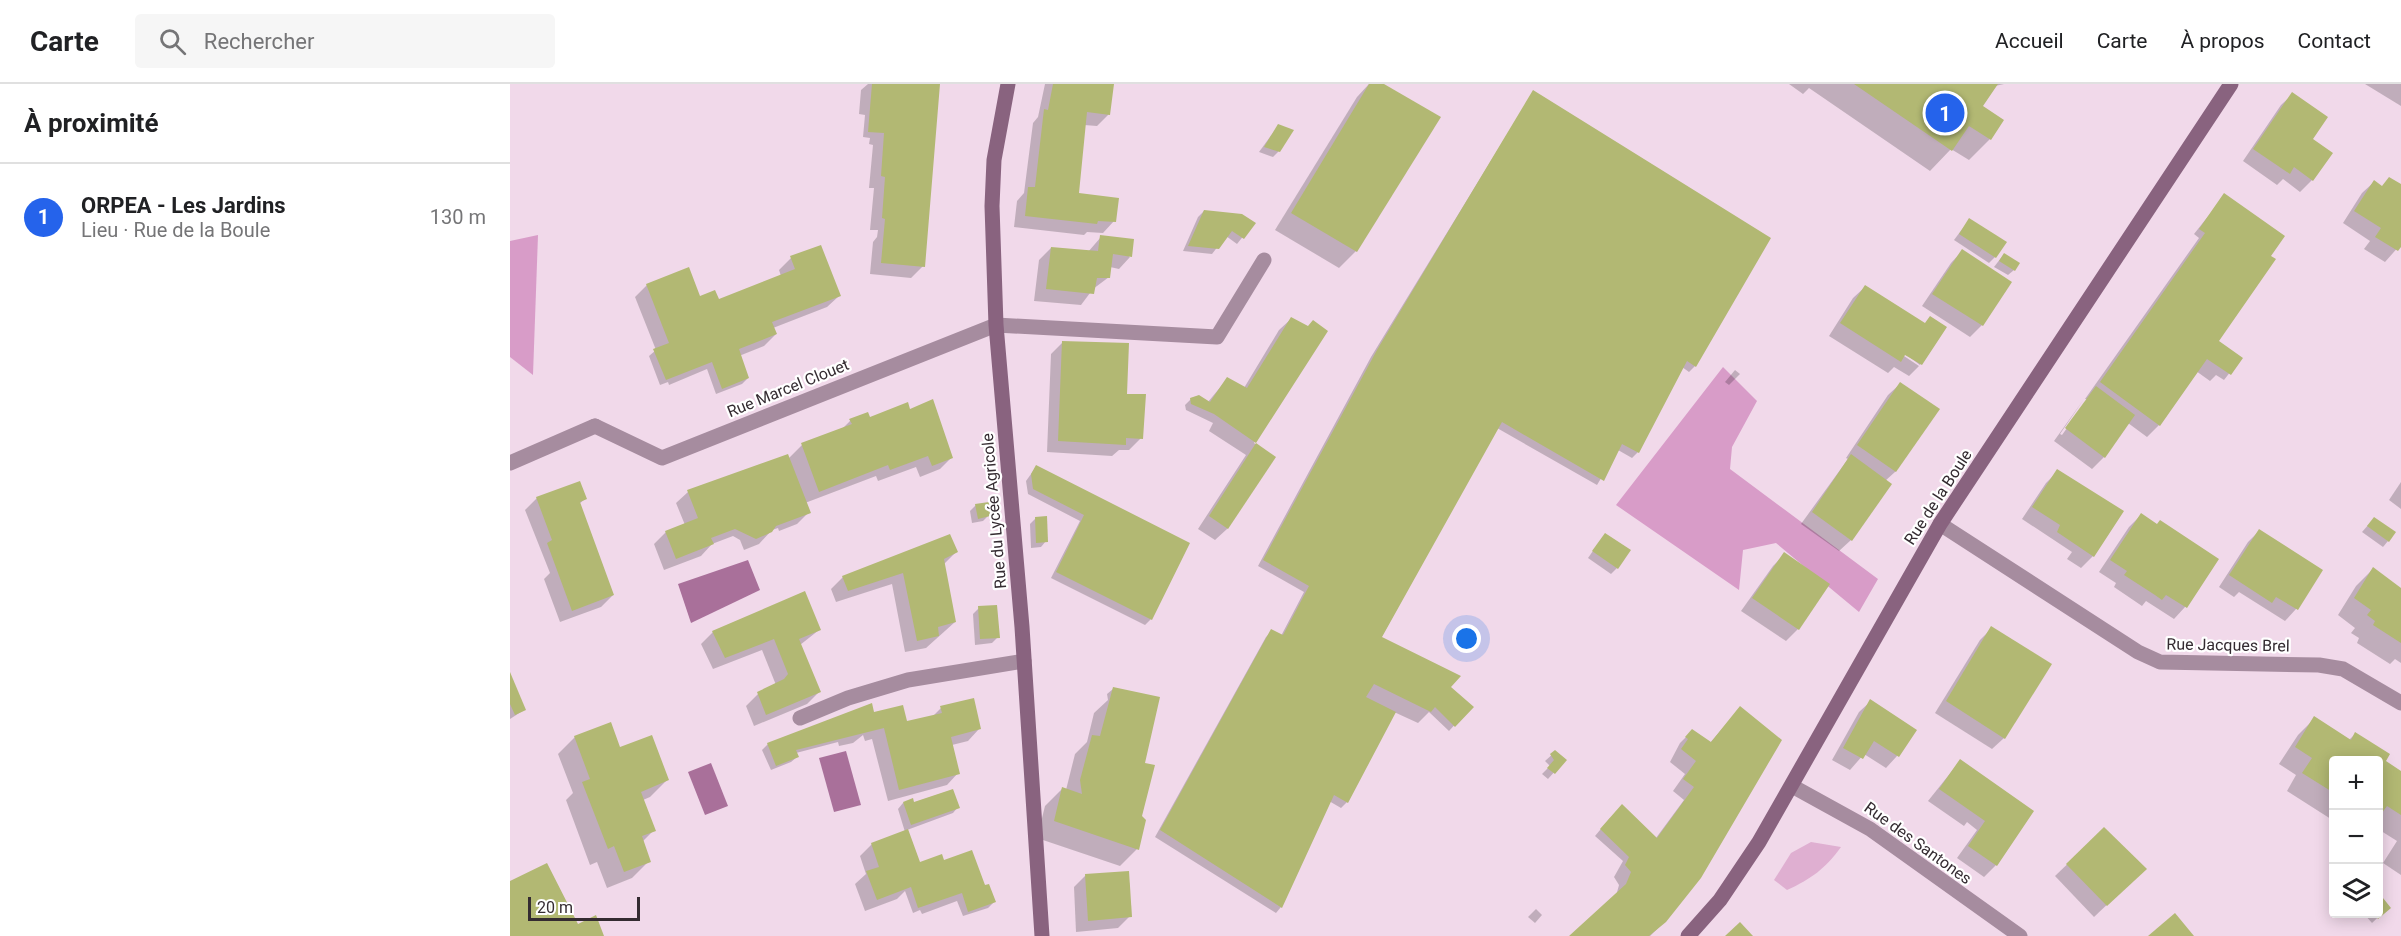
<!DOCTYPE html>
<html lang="fr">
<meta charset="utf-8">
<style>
body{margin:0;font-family:Roboto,sans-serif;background:#f6f6f6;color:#202124}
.controls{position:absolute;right:18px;bottom:18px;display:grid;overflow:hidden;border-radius:6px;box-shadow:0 3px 15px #0003}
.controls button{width:54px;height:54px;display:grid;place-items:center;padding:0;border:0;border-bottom:2px solid #e0e0e0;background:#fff;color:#202124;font:30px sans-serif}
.scale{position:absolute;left:18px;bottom:15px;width:112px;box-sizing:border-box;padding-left:6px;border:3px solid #342b31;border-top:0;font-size:16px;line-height:21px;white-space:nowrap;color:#342b31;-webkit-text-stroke:4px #fff;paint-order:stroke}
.you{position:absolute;left:957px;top:555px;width:21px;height:21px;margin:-15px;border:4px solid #fff;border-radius:50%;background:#1a73e8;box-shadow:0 0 0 9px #1a73e833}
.badge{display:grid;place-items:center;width:39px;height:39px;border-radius:50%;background:#2563eb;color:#fff;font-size:20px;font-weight:700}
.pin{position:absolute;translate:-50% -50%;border:3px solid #fff;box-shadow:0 2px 6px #0006}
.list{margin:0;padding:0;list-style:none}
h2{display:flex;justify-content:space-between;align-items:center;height:78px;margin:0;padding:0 24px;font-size:26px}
h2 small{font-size:20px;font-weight:400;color:#757577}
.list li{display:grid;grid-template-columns:39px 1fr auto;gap:18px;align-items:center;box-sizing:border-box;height:108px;padding:0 24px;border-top:2px solid #e0e0e0}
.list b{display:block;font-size:22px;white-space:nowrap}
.list p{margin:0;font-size:20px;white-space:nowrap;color:#757577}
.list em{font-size:20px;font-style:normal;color:#757577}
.icon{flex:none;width:33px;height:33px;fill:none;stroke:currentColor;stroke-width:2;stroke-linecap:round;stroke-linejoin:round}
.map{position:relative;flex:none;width:1891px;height:852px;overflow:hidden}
header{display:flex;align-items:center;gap:36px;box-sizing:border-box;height:84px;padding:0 30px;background:#fff;border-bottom:2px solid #e0e0e0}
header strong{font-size:28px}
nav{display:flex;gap:33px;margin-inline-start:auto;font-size:21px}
.search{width:420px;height:54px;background:#f6f6f6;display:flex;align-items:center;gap:15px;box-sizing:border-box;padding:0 21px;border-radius:6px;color:#757577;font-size:22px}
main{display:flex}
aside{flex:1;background:#fff}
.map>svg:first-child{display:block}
.green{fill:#dfafd1}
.forest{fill:#d89cc8}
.water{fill:#a9709a}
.shadow{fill:#0003}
.building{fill:#b2b873}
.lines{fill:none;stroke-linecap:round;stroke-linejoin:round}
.lane{stroke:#a68c9f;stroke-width:15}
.street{stroke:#a68c9f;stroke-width:15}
.secondary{stroke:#89637f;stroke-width:15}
.labels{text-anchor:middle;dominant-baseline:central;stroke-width:4.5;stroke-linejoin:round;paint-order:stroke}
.street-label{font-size:16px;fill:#342b31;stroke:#fff}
</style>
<header>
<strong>Carte</strong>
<div class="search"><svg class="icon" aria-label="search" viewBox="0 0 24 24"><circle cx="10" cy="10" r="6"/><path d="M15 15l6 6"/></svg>Rechercher</div>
<nav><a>Accueil</a><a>Carte</a><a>À propos</a><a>Contact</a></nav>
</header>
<main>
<aside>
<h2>À proximité<small></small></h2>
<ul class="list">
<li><span class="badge">1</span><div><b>ORPEA - Les Jardins</b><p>Lieu · Rue de la Boule</p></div><em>130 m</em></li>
</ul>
</aside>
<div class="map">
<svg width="1891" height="852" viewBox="0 0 1891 852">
<rect width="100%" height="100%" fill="#f1d9ea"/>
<path class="green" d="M 1301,758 L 1331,763 C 1315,785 1301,795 1277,806 L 1264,796 L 1281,769 Z"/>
<g class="forest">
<polygon points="28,151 23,291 0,273 0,157"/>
<polygon points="1213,283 1247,317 1222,363 1220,385 1368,495 1349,528 1266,459 1233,466 1229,506 1106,421"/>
</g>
<g class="water">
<polygon points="238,476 250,506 181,539 168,500"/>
<polygon points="336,667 351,721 324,728 309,674"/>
<polygon points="201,679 218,722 195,731 178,688"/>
</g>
<g class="shadow">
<polygon points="358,0 422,0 413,182 401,194 360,190 363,158 367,153 368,146 360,146 364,104 359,104 363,61 359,60 360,54 353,53 355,31 349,30 351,6"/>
<polygon points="535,0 602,0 599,30 587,42 574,41 567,110 604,137 593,149 577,148 574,151 504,143 507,117 514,109 523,39 528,33"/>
<polygon points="859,0 871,0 846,167 829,184 765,146 847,13"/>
<polygon points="1279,0 1494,0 1485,2 1471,22 1480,55 1459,76 1441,65 1420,87 1299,4 1293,10"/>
<polygon points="1855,0 1891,0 1891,22"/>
<polygon points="1023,8 1185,282 1179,288 1172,283 1128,368 1122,374 1108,366 1087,401 987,344 871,554 961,623 939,647 919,628 908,639 884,628 837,718 831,724 819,717 771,823 766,829 645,753 756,553 762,547 771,552 794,508 748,482 861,273"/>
<polygon points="1783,10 1801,55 1802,96 1790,108 1773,95 1767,101 1733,77 1771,21"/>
<polygon points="768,42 769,67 763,73 749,68"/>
<polygon points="1864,98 1871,103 1891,102 1891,160 1875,178 1854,165 1860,157 1833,139 1852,109"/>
<polygon points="1715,111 1707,257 1731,274 1714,296 1706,291 1700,297 1686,287 1649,341 1637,353 1618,339 1594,373 1582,385 1544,357 1574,315 1550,350 1552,351 1578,315 1575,315 1689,154 1684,150"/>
<polygon points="694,127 743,140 727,160 716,152 702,170 673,167 688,133"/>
<polygon points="1459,136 1485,173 1479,179 1444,156"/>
<polygon points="591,153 620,173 609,185 600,183 599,193 583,205 571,221 524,217 529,176 541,164 578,168"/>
<polygon points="1452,167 1500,199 1472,241 1460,253 1412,222 1441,179"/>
<polygon points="1494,170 1504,186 1498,191 1484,183"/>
<polygon points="281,174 329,212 317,223 263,244 266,250 254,262 229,272 238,294 232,300 206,310 197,285 159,301 158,298 150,301 139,272 146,266 125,213 137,201 208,217 271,192 269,186"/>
<polygon points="1355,203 1414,240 1435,243 1410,281 1389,265 1388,268 1409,282 1399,292 1384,283 1378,289 1319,252 1343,214"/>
<polygon points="781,235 797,244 816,247 744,359 764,373 717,445 705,456 688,445 736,371 699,347 703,339 676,326 675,321 681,315 698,318 717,295 734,304 769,246"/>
<polygon points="553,258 631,354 619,366 609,366 602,372 537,368 541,270"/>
<polygon points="1225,286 1230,290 1219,301 1215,298"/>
<polygon points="1390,300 1428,325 1385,388 1375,397 1341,456 1329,467 1291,440 1338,375 1336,374 1378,311"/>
<polygon points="399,326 442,373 430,385 410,393 406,383 368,397 366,392 295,419 299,428 287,440 269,447 268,444 262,446 249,460 234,466 230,456 223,452 202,460 191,472 154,486 144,460 156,448 175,441 166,419 178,408 278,375 292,361 327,350 340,337"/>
<polygon points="526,383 678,459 641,535 635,541 541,494 570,437 518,410 516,397"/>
<polygon points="1548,387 1583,472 1571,484 1557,475 1562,468 1512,435 1536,399"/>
<polygon points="1891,398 1891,425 1879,416"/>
<polygon points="27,414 75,415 69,420 103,511 91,523 50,538 34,495 40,489 15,426"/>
<polygon points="466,421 479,431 473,437 462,439 460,427"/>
<polygon points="1631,431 1707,476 1675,523 1664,535 1636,517 1632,522 1604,503 1606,499 1589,488 1619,443"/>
<polygon points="526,434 536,457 531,463 521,464 520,440"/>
<polygon points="1859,440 1878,457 1873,463 1852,448"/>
<polygon points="1749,447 1811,486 1786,525 1775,537 1729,508 1724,513 1709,503 1738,458"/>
<polygon points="1090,457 1107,484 1101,490 1078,474"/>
<polygon points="446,468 434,480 445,538 416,564 395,568 382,500 326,518 321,505 333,493"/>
<polygon points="1275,470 1318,500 1288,545 1276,557 1231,527 1263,482"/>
<polygon points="1863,485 1891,506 1891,579 1885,575 1880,580 1847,559 1849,554 1841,549 1845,544 1828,531 1846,502"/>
<polygon points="469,524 488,553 482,559 465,561 463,530"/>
<polygon points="1482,544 1494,654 1482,665 1425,629 1470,556"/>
<polygon points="309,546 290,561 309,608 297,620 244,642 236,622 248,610 266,601 252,566 203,585 191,560 203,548"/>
<polygon points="0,591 14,626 0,635"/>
<polygon points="603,605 632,684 627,765 610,782 527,754 535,722 552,705 556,706 565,670 577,658 584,629 598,616 597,610"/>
<polygon points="1361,617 1405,646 1387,672 1376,684 1354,670 1340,686 1322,676 1349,628"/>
<polygon points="431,624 469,645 458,657 442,661 448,689 437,701 378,717 362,655 355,657 353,651 343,659 329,662 328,658 286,669 287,673 281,678 261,686 252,666 258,660 363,629 396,639 422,633"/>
<polygon points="1230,624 1155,837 1140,852 1062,852 1106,812 1109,801 1104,793 1113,777 1085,752 1100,734 1146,754 1174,716 1163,707 1175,690 1160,678 1170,659 1182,647 1200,659"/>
<polygon points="1805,634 1839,656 1845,650 1874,678 1891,689 1891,791 1873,779 1887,757 1868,745 1868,676 1824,676 1824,737 1777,707 1786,691 1769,680 1788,651"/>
<polygon points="65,653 110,665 157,696 140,713 133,716 144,746 132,758 139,777 122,794 97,804 87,778 80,781 56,716 63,709 48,670"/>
<polygon points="1045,668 1055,676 1038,695 1032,690 1040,682 1035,677"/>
<polygon points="1450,677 1522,727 1486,781 1474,793 1447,774 1467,746 1457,738 1454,742 1418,717"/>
<polygon points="393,719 448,723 443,729 397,746 409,780 474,800 484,818 478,824 453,832 447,817 412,830 410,826 403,829 395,807 387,815 355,827 345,800 356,790 350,772 362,760 395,748 388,725"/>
<polygon points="1594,745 1623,796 1584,833 1545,792"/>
<polygon points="576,791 620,832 608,844 566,848 564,803"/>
<polygon points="1868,811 1879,823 1862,839 1854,830 1868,830"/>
<polygon points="1026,825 1032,831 1025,839 1018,833"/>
</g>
<g class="building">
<polygon points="362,0 430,0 415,183 371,179 375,135 372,134 375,93 371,92 374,49 358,48"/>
<polygon points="543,0 604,0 600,31 577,28 569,109 609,114 606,138 588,137 587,140 515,132 518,103 525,103 534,25 538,26"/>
<polygon points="859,0 874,0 931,33 847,168 781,129"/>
<polygon points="1344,0 1488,0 1473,22 1494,36 1481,56 1459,42 1442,67"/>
<polygon points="1023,6 1261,154 1186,283 1177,277 1129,369 1112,360 1094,397 992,338 872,553 951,592 941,603 964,623 945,643 925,623 921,628 864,600 856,613 886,628 838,719 824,711 772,824 650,746 761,545 773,551 799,502 753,476 867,266"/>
<polygon points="1782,8 1818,33 1803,55 1823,69 1803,97 1784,83 1780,90 1743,65"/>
<polygon points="768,40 784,46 770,68 754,63"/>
<polygon points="1879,93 1891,100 1891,163 1888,167 1865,153 1871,144 1844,127 1864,96 1872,102"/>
<polygon points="1714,109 1775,152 1761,172 1766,175 1709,257 1733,274 1721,291 1697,275 1650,342 1590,298 1695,149 1689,145"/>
<polygon points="694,126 732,130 746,139 734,155 722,147 709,165 678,162"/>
<polygon points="1459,134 1497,158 1486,174 1449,150"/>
<polygon points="590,151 624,155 622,173 603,170 600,194 587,194 584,210 536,205 541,163 588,167"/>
<polygon points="311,161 331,212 262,238 267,250 229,265 239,294 212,305 202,278 156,296 143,265 159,259 136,200 179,183 190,212 205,206 209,215 285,185 280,172"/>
<polygon points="1452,165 1502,198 1473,242 1422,210"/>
<polygon points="1494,169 1510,179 1505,187 1489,177"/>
<polygon points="1355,201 1415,239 1420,232 1437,243 1412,281 1395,271 1391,278 1330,239"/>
<polygon points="781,233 798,242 803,236 818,247 746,359 704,330 681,320 680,314 689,311 700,318 717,293 737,304"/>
<polygon points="552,257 619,259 617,310 636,310 633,355 616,354 616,361 548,357"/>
<polygon points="1390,298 1430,325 1386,388 1347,361"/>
<polygon points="1586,302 1625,331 1595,374 1555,344"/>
<polygon points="423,315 443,374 422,382 418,372 380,386 378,381 309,408 291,359 342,340 339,335 358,328 360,333 398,318 400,325"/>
<polygon points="746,359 766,373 718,445 699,432"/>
<polygon points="278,370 301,429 266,442 262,448 246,455 225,445 201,454 204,460 166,475 155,447 188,434 177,406"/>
<polygon points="1341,370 1382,400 1342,457 1302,428"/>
<polygon points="526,381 680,459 642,536 546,488 574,431 523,405 521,390"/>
<polygon points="1547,385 1614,427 1584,473 1547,448 1550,441 1522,423"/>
<polygon points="70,397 77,415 70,418 104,511 62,527 37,459 42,456 26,413"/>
<polygon points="479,418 480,432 468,435 465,420"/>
<polygon points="1631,429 1647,440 1650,436 1709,475 1677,524 1656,511 1652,516 1645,511 1614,491 1617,487 1600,476"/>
<polygon points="537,432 538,458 526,459 525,433"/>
<polygon points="1864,433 1886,448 1879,458 1857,442"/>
<polygon points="1749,445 1813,486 1788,526 1766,513 1762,519 1719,491"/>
<polygon points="1095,449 1121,466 1108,485 1082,467"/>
<polygon points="440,450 448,468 434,475 446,538 428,543 429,552 407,557 393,489 338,507 332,492"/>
<polygon points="1274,468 1320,500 1289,546 1242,514"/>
<polygon points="1863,483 1891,504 1891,559 1863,541 1865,537 1857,531 1861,526 1844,514"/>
<polygon points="295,507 311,546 289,555 311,608 256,631 247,608 274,595 278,590 264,555 215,574 202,547"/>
<polygon points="487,521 490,554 470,555 468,522"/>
<polygon points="1481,542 1542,580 1495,655 1436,617"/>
<polygon points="0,588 16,626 5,631 0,620"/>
<polygon points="603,603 650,613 635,679 645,681 632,732 636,736 629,766 544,737 552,703 572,710 570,696 582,651 590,652"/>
<polygon points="464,614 471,645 441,653 450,690 389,706 374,644 286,666 289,673 266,682 257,659 362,619 364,628 393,621 397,637 432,629 430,622"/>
<polygon points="1360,615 1407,646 1389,673 1364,657 1353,675 1333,664"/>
<polygon points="1230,622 1272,656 1191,794 1156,838 1139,852 1059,852 1116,800 1121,788 1115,781 1119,773 1090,745 1112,720 1147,754 1184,703 1173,695 1186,677 1171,665 1178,655 1175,653 1182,645 1201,658"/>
<polygon points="1804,632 1841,656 1845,648 1880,670 1876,677 1891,687 1891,731 1877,722 1869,733 1869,676 1824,676 1824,709 1792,689 1802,674 1785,663"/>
<polygon points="101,638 110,663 142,651 159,696 131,708 146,747 132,752 141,778 114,788 104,762 98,765 72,698 80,695 64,652"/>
<polygon points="1045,666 1057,676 1045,690 1037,684 1044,676 1040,670"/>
<polygon points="1450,675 1524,727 1487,782 1458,762 1475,737 1429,705"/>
<polygon points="443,705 450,724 401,741 393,718 403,714 404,718"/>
<polygon points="1594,743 1637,785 1597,822 1556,780"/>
<polygon points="398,745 410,778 432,770 434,776 462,766 475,801 479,800 486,818 458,828 452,809 408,824 401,803 367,816 356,787 369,783 361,759"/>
<polygon points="37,779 68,840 86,831 94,852 0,852 0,797"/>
<polygon points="619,787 622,833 578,837 575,790"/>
<polygon points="1869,809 1881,824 1868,835 1864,830 1869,830"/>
<polygon points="1665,829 1684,852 1638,852"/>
<polygon points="1230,838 1243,852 1215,852"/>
</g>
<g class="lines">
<g class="lane">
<polyline points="486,241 707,253 754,176"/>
<polyline points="0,379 85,342"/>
<polyline points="290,634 338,614 398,596 514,577"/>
</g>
<g class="street">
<polyline points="85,342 152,374 486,241"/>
<polyline points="1430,440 1628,568 1650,578 1809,581 1833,585 1891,619"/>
<polyline points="1282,702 1360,745 1510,852"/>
</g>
<g class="secondary">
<polyline points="498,0 484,76 482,122 486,241 512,543 532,852"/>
<polyline points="1178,852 1210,816 1249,758 1430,440 1721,0"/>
</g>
</g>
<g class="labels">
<g class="street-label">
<text transform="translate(278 304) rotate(-22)">Rue Marcel Clouet</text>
<text transform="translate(1428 413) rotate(-57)">Rue de la Boule</text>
<text transform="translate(484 427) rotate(-95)">Rue du Lycée Agricole</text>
<text transform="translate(1718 561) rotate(1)">Rue Jacques Brel</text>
<text transform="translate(1408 759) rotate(36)">Rue des Santones</text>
</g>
</g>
</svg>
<div class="controls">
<button>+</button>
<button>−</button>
<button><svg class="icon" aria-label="layers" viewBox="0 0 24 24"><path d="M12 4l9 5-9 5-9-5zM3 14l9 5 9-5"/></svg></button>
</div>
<div class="scale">20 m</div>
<div class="you"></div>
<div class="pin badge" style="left:1435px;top:29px">1</div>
</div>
</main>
